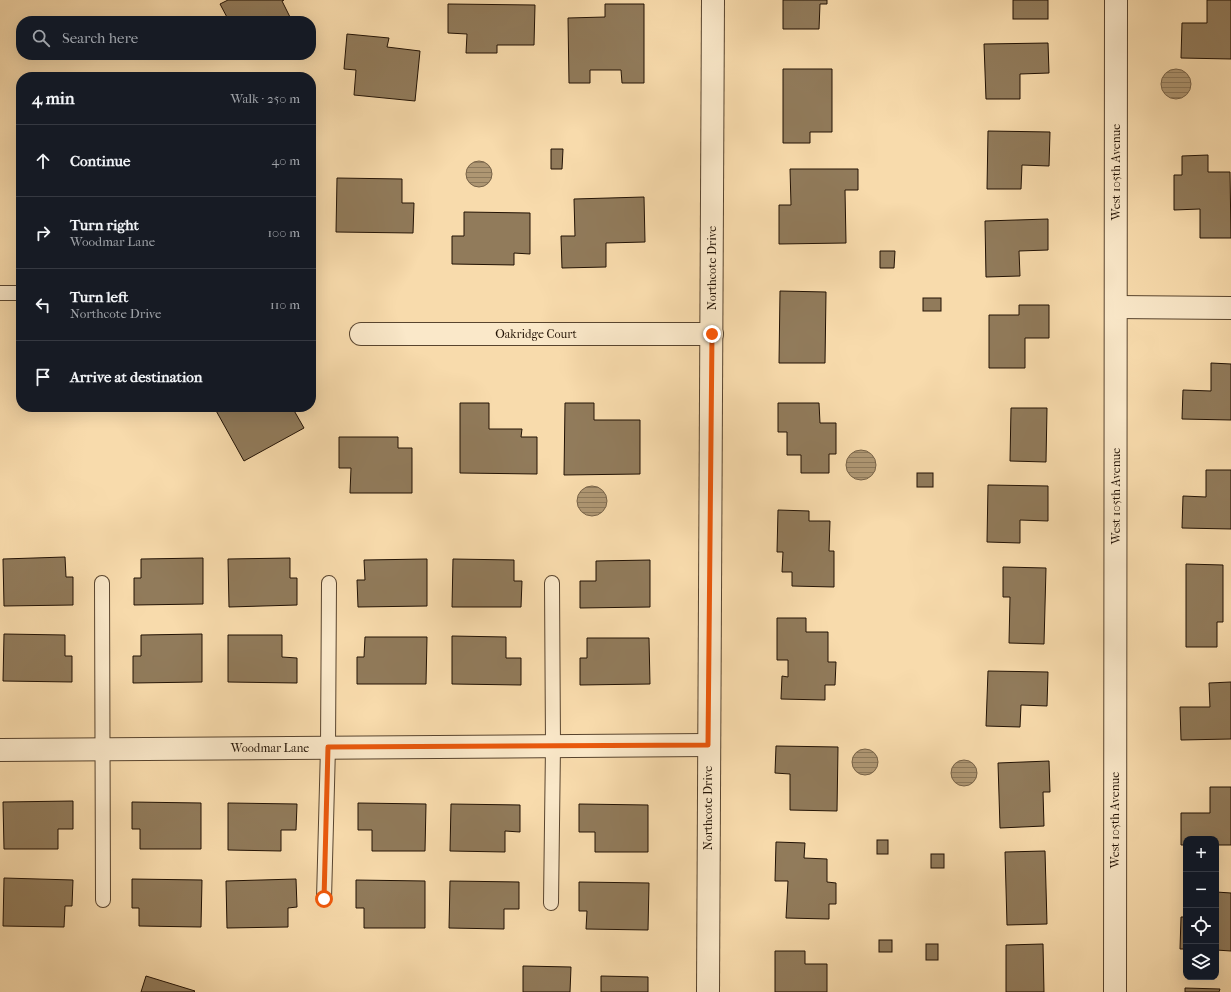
<!DOCTYPE html>
<meta charset="utf-8">
<style>
body{margin:0;font-family:"IM FELL French Canon",serif;background:#242831;color:#f1f3f6}
.controls{position:absolute;right:12px;bottom:12px;display:grid;overflow:hidden;border-radius:8px;box-shadow:0 4px 16px #0002}
.controls button{width:36px;height:36px;display:grid;place-items:center;padding:0;border:0;border-bottom:1px solid #363941;background:#171b24;color:#f1f3f6;font:20px sans-serif}
.stop{position:absolute;width:12px;height:12px;margin:-9px;border:3px solid #ea580c;border-radius:50%;background:#fff}
.stop.end{background:#ea580c;border-color:#fff;box-shadow:0 1px 4px #0008}
.list{margin:0;padding:0;list-style:none}
h2{display:flex;justify-content:space-between;align-items:center;height:52px;margin:0;padding:0 16px;font-size:17px}
h2 small{font-size:13px;font-weight:400;color:#9ea1a6}
.list li{display:grid;grid-template-columns:26px 1fr auto;gap:12px;align-items:center;box-sizing:border-box;height:72px;padding:0 16px;border-top:1px solid #363941}
.list b{display:block;font-size:15px;white-space:nowrap}
.list p{margin:0;font-size:13px;white-space:nowrap;color:#9ea1a6}
.list em{font-size:13px;font-style:normal;color:#9ea1a6}
.icon{flex:none;width:22px;height:22px;fill:none;stroke:currentColor;stroke-width:2;stroke-linecap:round;stroke-linejoin:round}
.map{position:relative;flex:none;width:1231px;height:992px;overflow:hidden}
.search{position:absolute;background:#171b24;box-shadow:0 4px 16px #0002;left:16px;top:16px;width:300px;height:44px;display:flex;align-items:center;gap:10px;box-sizing:border-box;padding:0 14px;border-radius:16px;color:#9ea1a6;font-size:15px}
.panel{position:absolute;background:#171b24;box-shadow:0 4px 16px #0002;left:16px;top:72px;width:300px;height:340px;border-radius:16px}
.map>svg:first-child{display:block}
.water{fill:url(#water-rules);stroke:#776247}
.building{fill:#917b5b;stroke:#221204}
.lines{fill:none;stroke-linecap:round;stroke-linejoin:round}
.lane-casing{stroke:#58442e;stroke-width:16}
.street-casing{stroke:#58442e;stroke-width:24}
.lane{stroke:#fae8c9;stroke-width:14}
.street{stroke:#fae8c9;stroke-width:22}
.route{stroke:#ea580c;stroke-width:5}
.labels{text-anchor:middle;dominant-baseline:central;stroke-width:4;stroke-linejoin:round;paint-order:stroke}
.street-label{font-size:12px;fill:#221204;stroke:#fae8c9}
</style>
<div class="map">
<svg width="1231" height="992" viewBox="0 0 1231 992">
<defs>
<pattern id="water-rules" width="6" height="5" patternUnits="userSpaceOnUse"><rect width="6" height="5" fill="#af9773"/><path d="M0 2.5h6" fill="none" stroke="#8e7a5c"/></pattern>
</defs>
<rect width="100%" height="100%" fill="#f8dbac"/>
<filter id="stains"><feTurbulence type="fractalNoise" baseFrequency=".005" numOctaves="4"/><feColorMatrix values="0 0 0 0 .2 0 0 0 0 .09 0 0 0 0 .02 0 0 0 .5 -.17"/></filter>
<radialGradient id="worn" r=".72"><stop offset=".6" stop-color="#630" stop-opacity="0"/><stop offset="1" stop-color="#630" stop-opacity=".3"/></radialGradient>
<g class="water">
<circle cx="1176" cy="84" r="15"/>
<circle cx="479" cy="174" r="13"/>
<circle cx="861" cy="465" r="15"/>
<circle cx="592" cy="501" r="15"/>
<circle cx="865" cy="762" r="13"/>
<circle cx="964" cy="773" r="13"/>
</g>
<g class="building">
<polygon points="228,0 284,0 282,1 292,21 229,21 220,4"/>
<polygon points="783,0 827,0 827,4 820,4 819,29 783,29"/>
<rect x="1013" y="0" width="35" height="19"/>
<polygon points="1207,0 1231,0 1231,59 1181,58 1182,23 1207,23"/>
<polygon points="448,4 535,5 534,45 497,45 497,53 466,53 467,34 448,33"/>
<polygon points="605,4 644,4 644,83 622,83 621,70 590,70 590,83 569,83 568,18 605,17"/>
<polygon points="347,34 389,38 387,47 420,51 415,101 354,95 356,70 344,69"/>
<polygon points="1048,43 1049,73 1020,74 1020,99 986,99 984,44"/>
<polygon points="783,69 832,69 832,132 810,132 810,143 783,143"/>
<polygon points="988,131 1050,132 1049,166 1022,165 1021,189 987,189"/>
<polygon points="551,149 563,149 562,169 551,169"/>
<polygon points="1208,155 1208,172 1230,172 1231,238 1200,238 1200,209 1174,210 1174,175 1182,175 1182,156"/>
<polygon points="790,169 858,169 858,190 845,190 846,243 779,244 779,205 791,205"/>
<polygon points="337,178 402,179 402,203 414,203 413,233 336,232"/>
<polygon points="644,197 645,242 606,243 606,267 562,268 561,236 575,236 574,199"/>
<polygon points="464,212 530,213 530,254 514,253 514,265 452,264 452,236 464,236"/>
<polygon points="1048,219 1048,250 1019,251 1020,276 986,277 985,221"/>
<polygon points="880,251 895,251 894,268 880,268"/>
<polygon points="780,291 826,292 825,363 779,363"/>
<rect x="923" y="298" width="18" height="13"/>
<polygon points="1019,305 1049,305 1049,338 1025,338 1025,368 989,368 989,315 1019,315"/>
<polygon points="1211,363 1231,364 1231,420 1182,419 1183,390 1211,391"/>
<polygon points="460,403 489,403 489,429 522,429 521,437 537,437 537,474 460,473"/>
<polygon points="565,403 594,403 594,420 640,420 640,474 564,475"/>
<polygon points="778,403 819,403 820,423 836,423 836,454 829,454 829,473 801,473 801,455 787,455 787,432 778,432"/>
<polygon points="214,407 292,407 304,428 244,461"/>
<polygon points="1011,408 1047,408 1046,462 1010,461"/>
<polygon points="339,437 398,437 398,448 412,448 412,493 350,493 351,468 339,468"/>
<polygon points="1206,470 1231,470 1231,529 1182,528 1183,496 1206,497"/>
<rect x="917" y="473" width="16" height="14"/>
<polygon points="988,485 1048,486 1048,521 1020,520 1020,543 987,542"/>
<polygon points="778,510 809,511 809,521 830,521 829,551 834,551 834,587 792,586 792,572 782,572 783,552 777,552"/>
<polygon points="65,557 66,577 73,577 73,605 4,606 3,559"/>
<polygon points="203,558 203,604 134,605 134,578 141,578 141,559"/>
<polygon points="290,558 290,578 297,578 297,605 229,607 228,559"/>
<polygon points="427,559 427,606 358,607 357,580 365,580 364,560"/>
<polygon points="453,559 514,560 514,581 522,581 521,607 452,607"/>
<polygon points="650,560 650,607 580,608 580,581 596,581 596,561"/>
<polygon points="1186,564 1223,565 1223,622 1217,622 1217,647 1186,647"/>
<polygon points="1003,567 1046,568 1044,644 1009,643 1010,597 1003,597"/>
<polygon points="777,618 806,618 806,632 828,632 828,662 836,662 835,685 825,685 825,700 781,699 782,676 788,677 788,660 777,660"/>
<polygon points="4,634 65,635 65,656 72,656 72,682 3,681"/>
<polygon points="202,634 202,682 133,683 133,656 141,656 141,635"/>
<polygon points="228,635 282,635 282,657 297,658 297,683 228,682"/>
<polygon points="452,636 506,637 506,658 521,658 521,685 452,684"/>
<polygon points="365,637 427,637 426,684 357,684 357,657 364,657"/>
<polygon points="587,638 649,638 650,684 580,685 580,658 587,658"/>
<polygon points="988,671 1048,672 1047,706 1021,705 1020,727 986,726"/>
<polygon points="1231,682 1231,739 1181,740 1180,707 1210,707 1209,683"/>
<polygon points="776,746 838,747 837,811 790,810 790,774 775,773"/>
<polygon points="1049,761 1050,792 1043,792 1044,826 1000,828 998,763"/>
<polygon points="1210,787 1231,787 1231,845 1216,845 1216,839 1186,839 1186,845 1181,845 1181,813 1210,813"/>
<polygon points="73,801 73,829 58,829 58,849 4,849 3,802"/>
<polygon points="132,802 201,803 201,849 140,849 140,829 132,829"/>
<polygon points="228,803 297,804 296,830 281,830 281,851 228,850"/>
<polygon points="358,803 426,804 425,851 372,851 372,830 358,830"/>
<polygon points="451,804 520,805 520,832 505,831 505,852 450,851"/>
<polygon points="579,804 648,805 648,852 595,852 595,832 579,832"/>
<rect x="877" y="840" width="11" height="14"/>
<polygon points="776,842 805,843 804,858 827,859 827,882 836,883 836,904 829,904 829,919 786,918 788,881 775,881"/>
<polygon points="1045,851 1047,924 1007,925 1005,852"/>
<rect x="931" y="854" width="13" height="14"/>
<polygon points="4,878 73,880 72,906 65,906 64,927 3,926"/>
<polygon points="132,879 202,880 201,927 139,926 139,908 132,908"/>
<polygon points="296,879 297,907 288,908 288,927 227,928 226,881"/>
<polygon points="356,880 425,881 425,928 364,928 364,908 356,908"/>
<polygon points="450,881 519,882 519,909 504,909 504,929 449,928"/>
<polygon points="579,882 649,883 648,930 586,929 587,911 579,911"/>
<polygon points="1216,892 1231,893 1231,951 1216,950"/>
<polygon points="1181,917 1186,917 1186,949 1180,949"/>
<rect x="879" y="940" width="13" height="12"/>
<rect x="926" y="944" width="12" height="16"/>
<polygon points="1043,944 1044,992 1006,992 1006,945"/>
<polygon points="775,951 805,951 805,964 827,964 827,992 775,992"/>
<polygon points="523,966 571,967 570,992 523,992"/>
<polygon points="146,976 195,991 194,992 141,992"/>
<polygon points="601,976 648,977 648,992 601,992"/>
<polygon points="1185,988 1220,989 1219,992 1185,992"/>
</g>
<g class="lines">
<defs>
<g id="lane">
<polyline points="0,293 21,293"/>
<polyline points="102,583 103,900"/>
<polyline points="324,899 328,747 329,583"/>
<polyline points="551,903 553,746 552,583"/>
</g>
<g id="street">
<polyline points="1116,307 1231,308"/>
<polyline points="361,334 712,334"/>
<polyline points="0,750 708,745"/>
<polyline points="708,992 713,0"/>
<polyline points="1115,992 1116,0"/>
</g>
</defs>
<use href="#lane" class="lane-casing"/>
<use href="#street" class="street-casing"/>
<use href="#lane" class="lane"/>
<use href="#street" class="street"/>
</g>
<g class="lines">
<polyline class="route" points="324,899 328,747 708,745 712,334"/>
</g>
<g class="labels">
<g class="street-label">
<text transform="translate(1116 172) rotate(-90)">West 105th Avenue</text>
<text transform="translate(712 268) rotate(-90)">Northcote Drive</text>
<text x="536" y="334">Oakridge Court</text>
<text transform="translate(1116 496) rotate(-90)">West 105th Avenue</text>
<text x="270" y="748">Woodmar Lane</text>
<text transform="translate(708 808) rotate(-90)">Northcote Drive</text>
<text transform="translate(1115 820) rotate(-90)">West 105th Avenue</text>
</g>
</g>
<rect width="100%" height="100%" filter="url(#stains)"/>
<rect width="100%" height="100%" fill="url(#worn)"/>
</svg>
<div class="controls">
<button>+</button>
<button>−</button>
<button><svg class="icon" aria-label="locate" viewBox="0 0 24 24"><circle cx="12" cy="12" r="6"/><path d="M12 2v4M12 18v4M2 12h4M18 12h4"/></svg></button>
<button><svg class="icon" aria-label="layers" viewBox="0 0 24 24"><path d="M12 4l9 5-9 5-9-5zM3 14l9 5 9-5"/></svg></button>
</div>
<div class="stop" style="left:324px;top:899px"></div>
<div class="stop end" style="left:712px;top:334px"></div>
<div class="search"><svg class="icon" aria-label="search" viewBox="0 0 24 24"><circle cx="10" cy="10" r="6"/><path d="M15 15l6 6"/></svg>Search here</div>
<section class="panel">
<h2>4 min<small>Walk · 250 m</small></h2>
<ul class="list">
<li><svg class="icon" aria-label="ahead" viewBox="0 0 24 24"><path d="M12 20V5M6 11l6-6 6 6"/></svg><div><b>Continue</b></div><em>40 m</em></li>
<li><svg class="icon" aria-label="right" viewBox="0 0 24 24"><path d="M7 20v-9h11M14 6l5 5-5 5"/></svg><div><b>Turn right</b><p>Woodmar Lane</p></div><em>100 m</em></li>
<li><svg class="icon" aria-label="left" viewBox="0 0 24 24"><path d="M17 20v-9H6M10 6l-5 5 5 5"/></svg><div><b>Turn left</b><p>Northcote Drive</p></div><em>110 m</em></li>
<li><svg class="icon" aria-label="arrive" viewBox="0 0 24 24"><path d="M6 21V4h12l-3 4 3 4H6"/></svg><div><b>Arrive at destination</b></div></li>
</ul>
</section>
</div>
